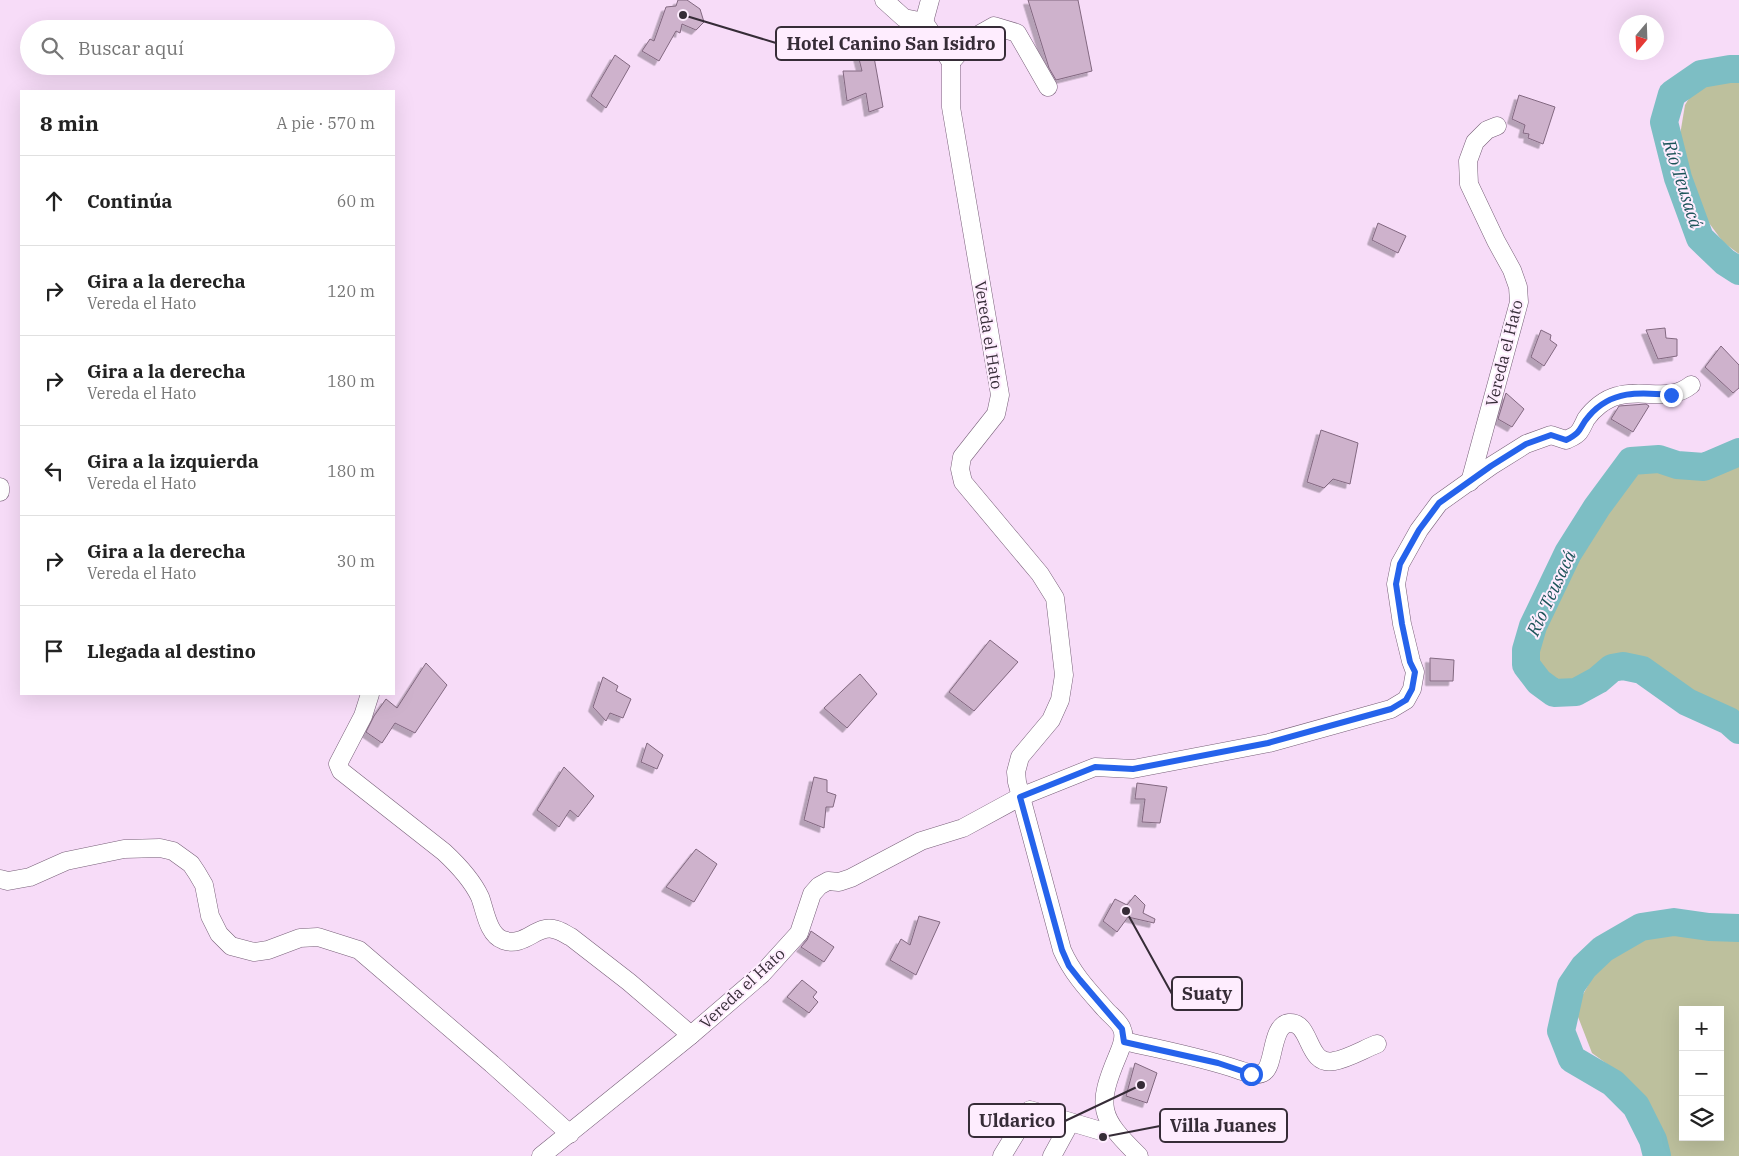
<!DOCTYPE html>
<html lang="es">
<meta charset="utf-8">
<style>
body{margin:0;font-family:"IBM Plex Serif",serif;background:#f6f6f6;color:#222}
.controls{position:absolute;right:15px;bottom:15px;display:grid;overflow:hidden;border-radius:0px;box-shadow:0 5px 20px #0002}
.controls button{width:45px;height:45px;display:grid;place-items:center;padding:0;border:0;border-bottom:1px solid #e0e0e0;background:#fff;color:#222;font:25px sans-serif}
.compass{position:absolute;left:1619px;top:15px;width:45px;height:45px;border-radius:50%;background:#fff;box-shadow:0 5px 20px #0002;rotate:199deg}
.stop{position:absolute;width:15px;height:15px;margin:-11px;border:4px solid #2563eb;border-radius:50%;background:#fff}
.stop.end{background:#2563eb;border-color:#fff;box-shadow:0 1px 5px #0008}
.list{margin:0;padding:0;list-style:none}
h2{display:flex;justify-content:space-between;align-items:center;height:65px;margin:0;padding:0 20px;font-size:21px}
h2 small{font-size:16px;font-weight:400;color:#767676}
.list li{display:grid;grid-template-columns:32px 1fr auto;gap:15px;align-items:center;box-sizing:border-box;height:90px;padding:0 20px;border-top:1px solid #e0e0e0}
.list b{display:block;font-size:19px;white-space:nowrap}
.list p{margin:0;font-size:16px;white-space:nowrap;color:#767676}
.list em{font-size:16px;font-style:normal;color:#767676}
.icon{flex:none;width:28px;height:28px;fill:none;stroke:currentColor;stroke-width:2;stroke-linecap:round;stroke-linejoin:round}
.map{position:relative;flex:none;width:1739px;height:1156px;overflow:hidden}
.search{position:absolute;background:#fff;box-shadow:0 5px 20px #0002;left:20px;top:20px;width:375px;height:55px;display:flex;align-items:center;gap:12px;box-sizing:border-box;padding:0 18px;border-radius:28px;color:#767676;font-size:19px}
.panel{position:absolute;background:#fff;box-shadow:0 5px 20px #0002;left:20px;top:90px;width:375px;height:605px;border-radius:0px}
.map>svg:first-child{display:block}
.green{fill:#bdc09d;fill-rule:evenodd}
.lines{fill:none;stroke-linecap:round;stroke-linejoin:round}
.river{stroke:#7dbec4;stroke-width:28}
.building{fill:#ceb2cc;stroke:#826880;filter:url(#shadow)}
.street-casing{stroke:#786079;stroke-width:19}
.street{stroke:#fff;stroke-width:18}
.route{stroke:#2563eb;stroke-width:6}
.labels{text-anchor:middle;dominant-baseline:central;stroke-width:4;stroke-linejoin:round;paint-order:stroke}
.street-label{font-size:16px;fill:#362c37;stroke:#feedfe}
.water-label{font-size:18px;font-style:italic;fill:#1c5459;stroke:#feedfe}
.leader{fill:none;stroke:#362c37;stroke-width:2}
.callout-dot{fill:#362c37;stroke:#feedfe;stroke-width:2}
.callout{fill:#feedfe;stroke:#362c37;stroke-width:2}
.callout-label{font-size:18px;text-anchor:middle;font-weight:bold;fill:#362c37}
</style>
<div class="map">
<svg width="1739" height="1156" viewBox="0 0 1739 1156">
<defs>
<filter id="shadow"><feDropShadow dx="-4.5" dy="4.5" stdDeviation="0" flood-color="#0004"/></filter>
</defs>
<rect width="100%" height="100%" fill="#f7dcf8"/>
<g class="green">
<polygon points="1730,76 1739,77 1739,254 1723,242 1698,208 1684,169 1679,141 1685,105 1700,80"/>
<polygon points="1739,443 1739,729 1647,681 1600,669 1572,688 1544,692 1525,681 1532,623 1543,591 1572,540 1603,500 1632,469 1662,461 1694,461"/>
<path d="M 1641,933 L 1699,934 L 1739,937 L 1739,1156 L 1656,1156 L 1641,1097 L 1618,1072 L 1592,1053 L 1575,1009 L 1602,960 ZM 1683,1010 L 1720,1010 L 1720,1137 L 1683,1137 Z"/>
</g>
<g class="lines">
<g class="river">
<polyline points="1739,69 1730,69 1701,74 1672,94 1664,122 1678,178 1700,238 1725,262 1739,271"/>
<polyline points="1739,452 1704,467 1677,465 1659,459 1631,461 1597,507 1568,553 1533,626 1526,650 1526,665 1539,682 1554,693 1576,692 1598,680 1612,668 1623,666 1642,670 1687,702 1729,721 1739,730"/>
<polyline points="1657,1156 1653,1140 1636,1106 1613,1083 1572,1059 1561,1031 1571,986 1584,967 1603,949 1641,927 1674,922 1709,927 1739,928"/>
</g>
</g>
<g class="building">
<polygon points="678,0 687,0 700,9 704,22 696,30 682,24 680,33 676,31 659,61 642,51 650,39 654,41 666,7 676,6"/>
<polygon points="1028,0 1078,0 1092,71 1056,80 1049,68"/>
<polygon points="872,46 883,107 869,112 866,93 847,101 843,71 862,71 858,55"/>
<polygon points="615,55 630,66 606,108 591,96"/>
<polygon points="1519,95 1555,107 1543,144 1528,138 1529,134 1523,133 1525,125 1512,119"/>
<polygon points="1378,223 1406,236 1398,253 1372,240"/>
<polygon points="1665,328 1666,338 1677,339 1677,356 1658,359 1646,330"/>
<polygon points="1541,330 1551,335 1550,340 1557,345 1544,366 1531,357"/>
<polygon points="1721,346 1739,365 1739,388 1733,393 1705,367"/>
<polygon points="1506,393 1524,409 1512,427 1498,419"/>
<polygon points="1646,404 1649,406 1633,432 1611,419 1619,406"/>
<polygon points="1321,430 1358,443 1350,484 1333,479 1324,488 1307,482"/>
<polygon points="990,640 1018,662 974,711 949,692"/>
<polygon points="1430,658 1454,660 1453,681 1430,681"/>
<polygon points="426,663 447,685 415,733 395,723 382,743 366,732 374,716 386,699 397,708"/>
<polygon points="860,674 877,694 847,728 824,708"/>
<polygon points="603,677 618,686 616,691 631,699 623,718 610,713 606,721 593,707"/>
<polygon points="647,743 663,755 657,769 641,762"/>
<polygon points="564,767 594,796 578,817 570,810 559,827 537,810"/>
<polygon points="814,777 827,780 827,792 836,795 833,807 826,807 824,828 804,820"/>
<polygon points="1137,783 1167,787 1160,823 1142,822 1145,799 1135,799"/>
<polygon points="696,849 717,864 694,902 666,887"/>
<polygon points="1135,895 1145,905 1143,913 1155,919 1154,923 1128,917 1117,932 1103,921 1115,899 1127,905"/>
<polygon points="919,916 940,922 916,975 890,960 901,939 910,945"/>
<polygon points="811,931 834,947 824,962 801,947 807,940"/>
<polygon points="802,980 817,992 813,997 818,1002 809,1013 787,997"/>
<polygon points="1135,1063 1157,1073 1147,1103 1126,1096"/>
</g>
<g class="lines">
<defs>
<g id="street">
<path d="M 884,0 L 904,18 L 924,22 L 951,62 L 951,107 L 1000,395 L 996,414 L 962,457 L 960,469 L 963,482 L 1040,574 L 1055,598 L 1064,675 L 1060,700 L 1051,720 L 1020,757 L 1016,772 L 1017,782 L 1062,950 C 1072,973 1088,990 1105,1009 C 1110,1015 1120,1022 1122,1029 C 1126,1038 1121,1047 1118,1055 C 1096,1107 1099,1117 1139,1156"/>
<polyline points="924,22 930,0"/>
<polyline points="951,62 971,39 994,26 1017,33 1048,87"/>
<polyline points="1470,482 1519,302 1518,287 1512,270 1496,241 1469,184 1468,161 1475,142 1487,130 1497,126"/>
<polyline points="0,487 0,492"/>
<path d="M 370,694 L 363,716 L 338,764 L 341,771 L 444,852 C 458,865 472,880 480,897 C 485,910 488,935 503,940 C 524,948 536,925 553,929 C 560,930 565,934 571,937 L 629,982 L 691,1035"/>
<polyline points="0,879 8,881 30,877 66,861 124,849 160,848 173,851 191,864 197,873 204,885 210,916 219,934 231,946 254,952 268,950 300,938 318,937 359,950 492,1064 570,1134"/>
<path d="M 1124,1041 C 1162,1050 1201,1057 1239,1070 C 1246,1072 1257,1077 1264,1072 C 1275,1064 1271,1025 1289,1023 C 1312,1021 1306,1067 1334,1061 C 1347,1059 1364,1049 1377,1044"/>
<path d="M 541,1156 L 691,1035 L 762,974 L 799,933 L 812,894 L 819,886 L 828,881 L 839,882 L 851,878 L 921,841 L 963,828 L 1020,797 L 1095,767 L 1133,769 L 1269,743 L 1391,709 L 1406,700 L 1412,689 L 1415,672 L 1411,661 L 1402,624 L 1396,584 L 1400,564 L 1419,530 L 1439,503 L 1491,466 L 1526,444 L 1551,435 L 1566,440 C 1570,438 1576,436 1579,432 C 1582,428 1584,423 1586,419 C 1593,409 1605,399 1617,396 C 1643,388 1669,403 1691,385"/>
<polyline points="1002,1156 1030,1110 1101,1131"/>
<polyline points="1052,1156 1070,1123"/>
</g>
</defs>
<use href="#street" class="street-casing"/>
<use href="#street" class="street"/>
</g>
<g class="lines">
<path class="route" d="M 1251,1074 L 1218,1063 L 1124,1042 L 1122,1029 L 1080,980 L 1069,966 L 1062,950 L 1020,797 L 1095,767 L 1133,769 L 1268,743 L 1391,709 L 1406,700 L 1412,689 L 1415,672 L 1410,662 L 1402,624 L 1396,584 L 1400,564 L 1419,530 L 1439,503 L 1491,466 L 1526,444 L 1551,435 L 1566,440 C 1584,431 1578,428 1589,416 C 1611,390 1640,392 1671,395"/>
</g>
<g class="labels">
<g class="street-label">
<text transform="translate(989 335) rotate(81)">Vereda el Hato</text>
<text transform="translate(1504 353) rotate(-76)">Vereda el Hato</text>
<text transform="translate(742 988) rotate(-43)">Vereda el Hato</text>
</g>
<g class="water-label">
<text transform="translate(1683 184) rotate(72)">Río Teusacá</text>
<text transform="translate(1551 593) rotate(-65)">Río Teusacá</text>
</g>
</g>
<path class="leader" d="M683 15L776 43M1126 911L1172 994M1141 1085L1065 1121M1103 1137L1160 1126"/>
<g class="callout-dot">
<circle cx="683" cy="15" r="5"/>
<circle cx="1126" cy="911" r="5"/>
<circle cx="1141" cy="1085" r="5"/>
<circle cx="1103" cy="1137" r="5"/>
</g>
<g class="callout">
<rect x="776" y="27" width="229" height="33" rx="5"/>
<rect x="1172" y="977" width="70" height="33" rx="5"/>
<rect x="969" y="1104" width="96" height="33" rx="5"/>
<rect x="1160" y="1109" width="127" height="33" rx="5"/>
</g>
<g class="callout-label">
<text x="891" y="50">Hotel Canino San Isidro</text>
<text x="1207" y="1000">Suaty</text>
<text x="1017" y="1127">Uldarico</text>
<text x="1223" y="1132">Villa Juanes</text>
</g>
</svg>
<div class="controls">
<button>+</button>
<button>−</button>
<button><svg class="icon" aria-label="layers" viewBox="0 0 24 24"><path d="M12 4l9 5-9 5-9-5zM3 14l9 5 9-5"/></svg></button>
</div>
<svg class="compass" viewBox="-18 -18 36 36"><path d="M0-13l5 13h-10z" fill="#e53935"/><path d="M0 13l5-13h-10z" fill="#767676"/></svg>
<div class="stop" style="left:1251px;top:1074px"></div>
<div class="stop end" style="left:1671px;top:395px"></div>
<div class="search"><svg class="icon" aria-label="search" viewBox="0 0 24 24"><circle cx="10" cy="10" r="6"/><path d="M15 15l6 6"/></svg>Buscar aquí</div>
<section class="panel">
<h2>8 min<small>A pie · 570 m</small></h2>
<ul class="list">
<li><svg class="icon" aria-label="ahead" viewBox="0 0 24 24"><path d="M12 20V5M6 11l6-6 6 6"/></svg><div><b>Continúa</b></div><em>60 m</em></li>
<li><svg class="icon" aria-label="right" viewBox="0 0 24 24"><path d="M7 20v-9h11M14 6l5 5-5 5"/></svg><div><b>Gira a la derecha</b><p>Vereda el Hato</p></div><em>120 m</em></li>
<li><svg class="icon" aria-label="right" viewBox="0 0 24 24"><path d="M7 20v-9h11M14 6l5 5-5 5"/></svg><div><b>Gira a la derecha</b><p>Vereda el Hato</p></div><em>180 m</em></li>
<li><svg class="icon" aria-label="left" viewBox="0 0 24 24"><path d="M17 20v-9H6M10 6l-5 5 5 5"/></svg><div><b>Gira a la izquierda</b><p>Vereda el Hato</p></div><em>180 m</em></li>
<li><svg class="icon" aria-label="right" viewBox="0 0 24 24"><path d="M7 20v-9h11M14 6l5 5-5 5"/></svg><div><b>Gira a la derecha</b><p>Vereda el Hato</p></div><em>30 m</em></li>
<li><svg class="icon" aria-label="arrive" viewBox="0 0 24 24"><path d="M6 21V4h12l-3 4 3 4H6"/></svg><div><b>Llegada al destino</b></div></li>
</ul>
</section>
</div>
